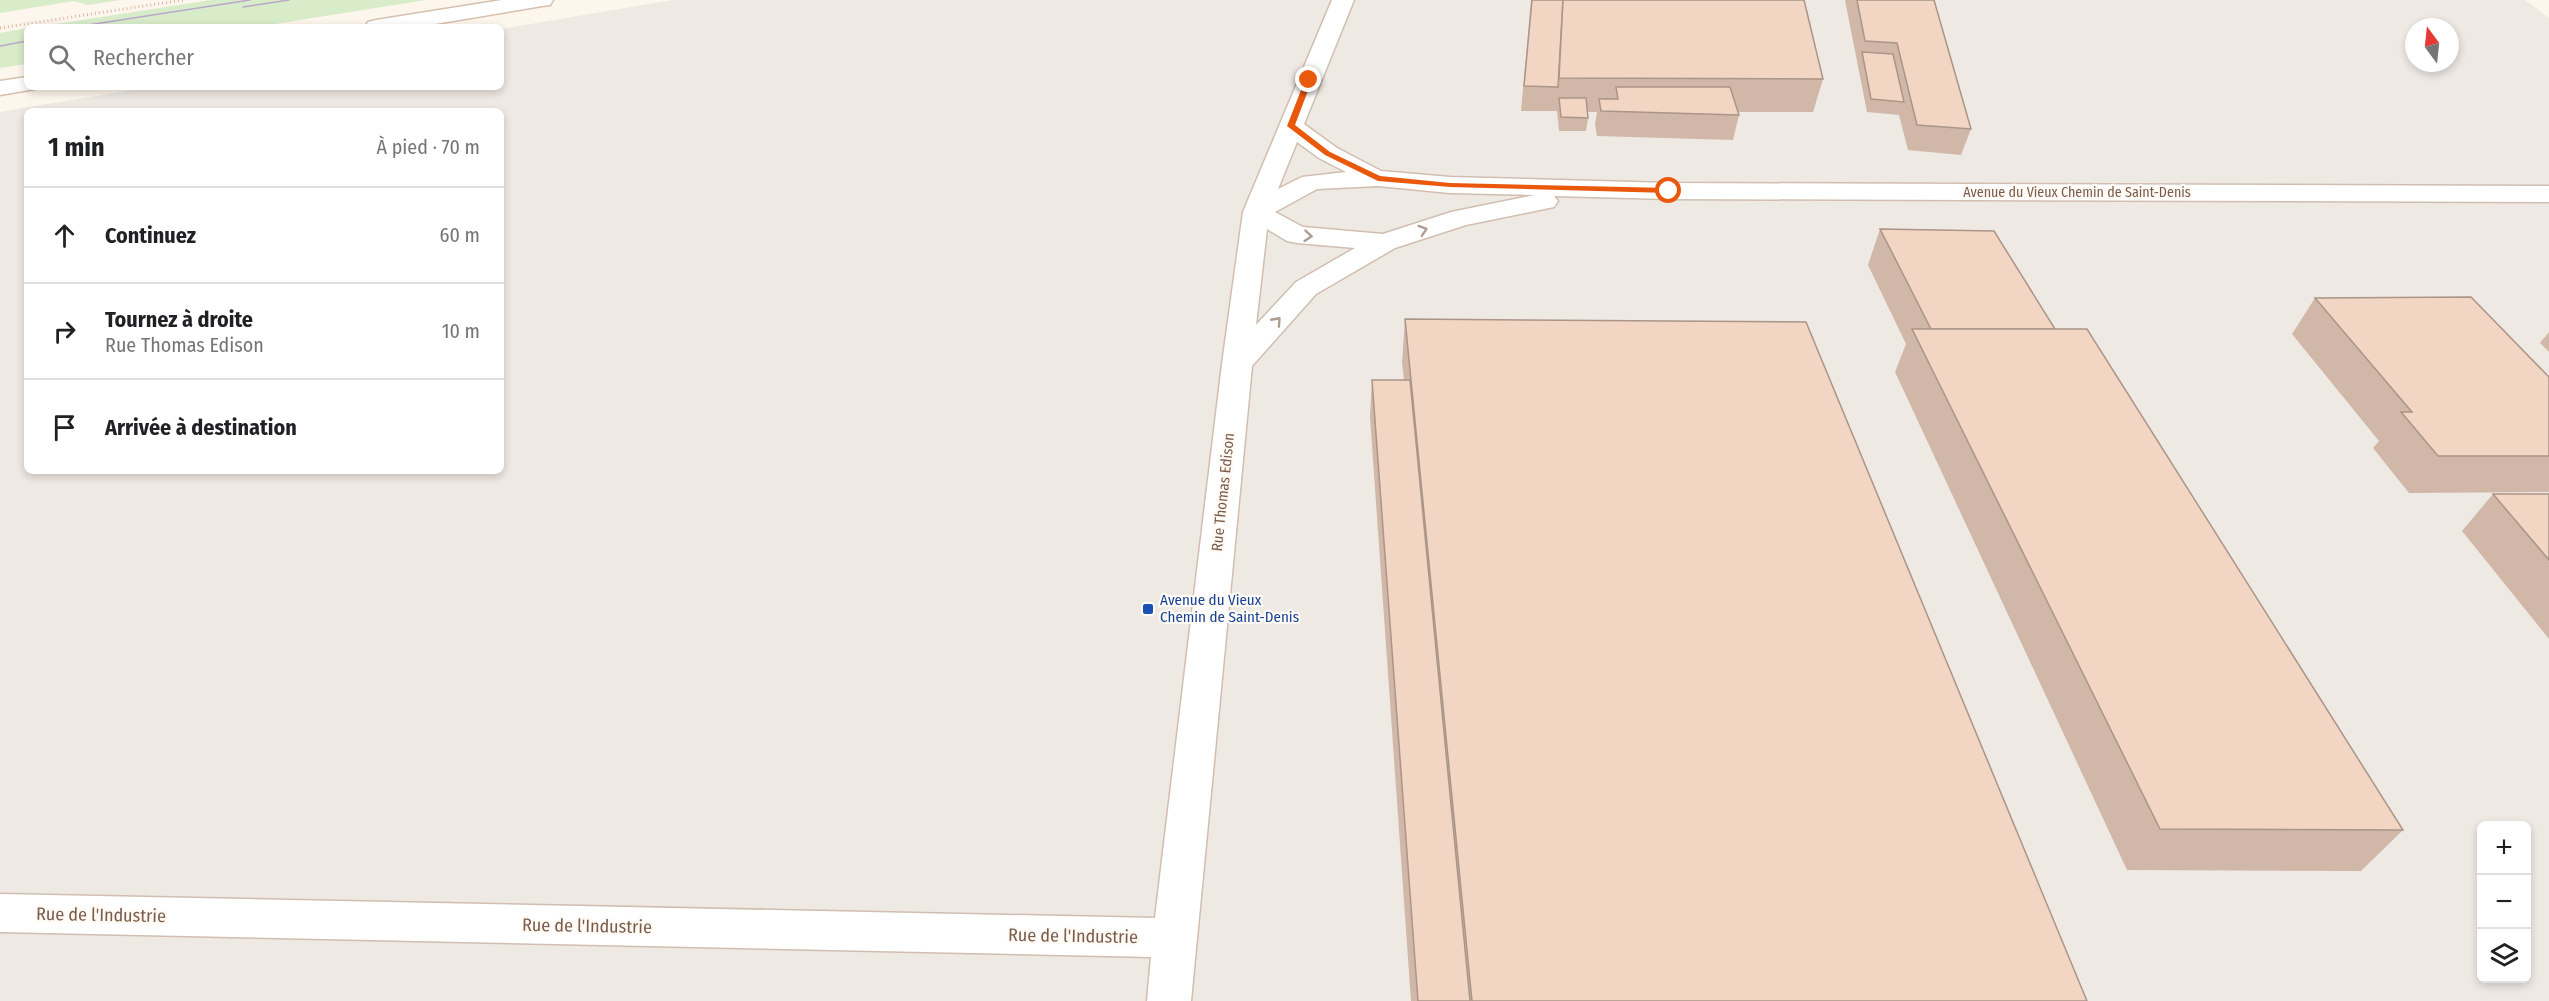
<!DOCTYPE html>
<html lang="fr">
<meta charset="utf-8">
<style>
body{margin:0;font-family:"Fira Sans Condensed",sans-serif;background:#f6f6f6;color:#202124}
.controls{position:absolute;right:18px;bottom:18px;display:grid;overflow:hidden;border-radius:9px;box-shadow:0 3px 9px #0003}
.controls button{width:54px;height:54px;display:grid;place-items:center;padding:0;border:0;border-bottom:2px solid #e0e0e0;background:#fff;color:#202124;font:30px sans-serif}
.compass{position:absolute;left:2405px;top:18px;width:54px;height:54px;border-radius:50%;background:#fff;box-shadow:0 3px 9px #0003;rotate:345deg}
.stop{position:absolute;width:18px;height:18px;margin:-14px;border:4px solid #ea580c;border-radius:50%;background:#fff}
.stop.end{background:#ea580c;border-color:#fff;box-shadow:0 2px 6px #0008}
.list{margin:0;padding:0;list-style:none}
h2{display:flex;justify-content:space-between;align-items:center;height:78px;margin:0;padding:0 24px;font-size:26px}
h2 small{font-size:20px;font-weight:400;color:#757577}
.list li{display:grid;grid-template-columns:39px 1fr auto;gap:18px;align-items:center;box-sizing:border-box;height:96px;padding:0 24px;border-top:2px solid #e0e0e0}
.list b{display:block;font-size:22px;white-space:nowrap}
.list p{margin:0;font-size:20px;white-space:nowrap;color:#757577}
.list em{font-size:20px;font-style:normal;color:#757577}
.icon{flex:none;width:33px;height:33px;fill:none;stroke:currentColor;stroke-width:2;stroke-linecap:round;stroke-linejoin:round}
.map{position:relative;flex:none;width:2549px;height:1001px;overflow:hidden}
.search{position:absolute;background:#fff;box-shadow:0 3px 9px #0003;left:24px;top:24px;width:480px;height:66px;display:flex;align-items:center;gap:15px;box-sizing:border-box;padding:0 21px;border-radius:9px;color:#757577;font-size:22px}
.panel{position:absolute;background:#fff;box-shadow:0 3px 9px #0003;left:24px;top:108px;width:480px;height:366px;border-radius:9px}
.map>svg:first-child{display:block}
.industrial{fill:#efe9e4;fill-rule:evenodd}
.green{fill:#d8ecc9}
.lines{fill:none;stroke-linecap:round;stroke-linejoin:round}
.street-casing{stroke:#d1beb0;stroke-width:3}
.secondary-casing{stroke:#d6c0b0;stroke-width:3}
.path{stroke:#d9b8a5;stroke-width:3;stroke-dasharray:1 3;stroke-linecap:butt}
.street{fill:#fff;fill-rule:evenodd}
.secondary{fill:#fff;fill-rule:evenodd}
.tram{stroke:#b9a8c9;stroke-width:1.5}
.wall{fill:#d1b7a8}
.building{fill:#f3d5c3;stroke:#aa9588;stroke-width:1.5}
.oneway{stroke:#af9d94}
.route{fill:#ea580c}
.transit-dot{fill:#1a4fb4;stroke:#fffaf3;stroke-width:2}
.labels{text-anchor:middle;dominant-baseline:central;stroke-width:4.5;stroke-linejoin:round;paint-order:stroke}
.far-street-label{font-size:14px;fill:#7a5c4d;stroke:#fffaf3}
.street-label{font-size:15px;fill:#7a5c4d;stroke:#fffaf3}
.transit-label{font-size:15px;fill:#164399;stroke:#fffaf3;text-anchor:start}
.near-street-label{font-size:18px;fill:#7a5c4d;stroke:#fffaf3}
</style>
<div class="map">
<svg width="2549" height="1001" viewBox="0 0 2549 1001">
<rect width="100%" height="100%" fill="#fdf6ec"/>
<path class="industrial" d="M 673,0 L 2525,0 L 2549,18 L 2549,1001 L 0,1001 L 0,112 L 150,87 L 501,87 L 501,29 ZM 2414,27 L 2450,27 L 2450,63 L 2414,63 ZM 27,111 L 501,111 L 501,471 L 27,471 ZM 2482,826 L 2526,826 L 2526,978 L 2482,978 Z"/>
<g class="green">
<polygon points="0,0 121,0 88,5 74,1 0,13"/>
<polygon points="211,0 426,0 256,27 36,27"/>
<polygon points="27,28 27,64 0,68 0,33"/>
</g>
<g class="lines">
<defs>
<path id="street" d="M 1332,0 L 1354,0 L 1304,124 L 1337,148 L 1381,171 L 1450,177 L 1669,183 L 2549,186 L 2549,202 L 1669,199 L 1554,196 L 1558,201 L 1554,207 L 1466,225 L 1395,248 L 1316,294 L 1252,366 L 1191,1001 L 1147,1001 L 1151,957 L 0,932 L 0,894 L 1155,918 L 1222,364 L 1243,212 ZM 1297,142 L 1319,158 L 1346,172 L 1302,177 L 1278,189 ZM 1378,186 L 1450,193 L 1535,195 L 1451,212 L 1383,234 L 1303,227 L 1275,212 L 1317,189 ZM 1267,229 L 1287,241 L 1297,243 L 1355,248 L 1296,282 L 1256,325 Z"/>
<g id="secondary">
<polygon points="502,0 553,0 550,5 542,6 417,27 365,27 368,22 376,20"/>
<polygon points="27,77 27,87 37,87 35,89 0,95 0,81"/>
</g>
</defs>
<use href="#street" class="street-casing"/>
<use href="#secondary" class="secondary-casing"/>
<polyline class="path" points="0,28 183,0"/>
<use href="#street" class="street"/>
<use href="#secondary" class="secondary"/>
<g class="tram">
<polyline points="243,7 289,0"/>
<polyline points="75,27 250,0"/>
<polyline points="0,46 27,41"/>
</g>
</g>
<g class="wall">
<polygon points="1531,0 1804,0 1823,79 1813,112 1739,112 1739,115 1733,140 1597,136 1595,124 1597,112 1587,112 1588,118 1586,131 1559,131 1557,111 1521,111"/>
<polygon points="1845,0 1934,0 1971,129 1961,155 1908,150 1899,115 1867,112"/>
<polygon points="1880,229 2055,329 2403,830 2361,871 2127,870 1895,372 1906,344 1868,265"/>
<polygon points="2315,298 2549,377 2549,492 2409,493 2373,448 2379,441 2292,334"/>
<polygon points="1405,319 2087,1001 1411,1001 1370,417 1372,380 1404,380 1402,363"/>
<polygon points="2549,332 2549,352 2540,343"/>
<polygon points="2493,494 2549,494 2549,639 2462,531"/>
</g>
<g class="building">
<polygon points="1532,0 1563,0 1558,87 1524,86"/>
<polygon points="1563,0 1804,0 1823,79 1559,78"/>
<polygon points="1857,0 1934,0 1971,129 1917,125 1897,43 1865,41"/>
<polygon points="1862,52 1893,54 1904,102 1871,99"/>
<polygon points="1616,87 1730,87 1739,115 1601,111 1599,99 1618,99"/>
<polygon points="1559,98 1586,98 1588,118 1561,117"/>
<polygon points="1880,229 1994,231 2055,329 1931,329"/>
<polygon points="2471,297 2549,377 2549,456 2438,456 2401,412 2412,412 2315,298"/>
<polygon points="1405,319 1806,322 2087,1001 1472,1001"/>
<polygon points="1912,329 2087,329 2403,830 2160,829"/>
<polygon points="1372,380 1410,380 1470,1001 1418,1001"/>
<polygon points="2493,494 2549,494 2549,560"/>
</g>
<defs><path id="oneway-chevron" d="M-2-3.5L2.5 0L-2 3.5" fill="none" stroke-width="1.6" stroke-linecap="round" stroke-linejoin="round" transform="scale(1.5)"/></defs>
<g class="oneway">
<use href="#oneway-chevron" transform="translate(1423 230) rotate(-18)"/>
<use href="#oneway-chevron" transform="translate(1308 236) rotate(5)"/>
<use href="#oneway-chevron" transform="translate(1277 321) rotate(-48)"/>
</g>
<polygon class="route" points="1309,78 1312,80 1295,125 1330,152 1380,176 1450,183 1669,188 1672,191 1669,193 1450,187 1378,181 1325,155 1287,126 1305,80"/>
<rect class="transit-dot" x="1142" y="603" width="12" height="12" rx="3"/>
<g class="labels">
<g class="far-street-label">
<text x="2077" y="192">Avenue du Vieux Chemin de Saint-Denis</text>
</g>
<g class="street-label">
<text transform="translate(1223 492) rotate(-84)">Rue Thomas Edison</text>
</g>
<g class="transit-label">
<text x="1160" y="600">Avenue du Vieux<tspan x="1160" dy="17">Chemin de Saint-Denis</tspan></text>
</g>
<g class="near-street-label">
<text transform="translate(101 915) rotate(1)">Rue de l'Industrie</text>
<text transform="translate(587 926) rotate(1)">Rue de l'Industrie</text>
<text transform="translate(1073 936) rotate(1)">Rue de l'Industrie</text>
</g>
</g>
</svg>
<div class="controls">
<button>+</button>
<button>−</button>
<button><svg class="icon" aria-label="layers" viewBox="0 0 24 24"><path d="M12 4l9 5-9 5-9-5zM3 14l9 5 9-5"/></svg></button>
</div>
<svg class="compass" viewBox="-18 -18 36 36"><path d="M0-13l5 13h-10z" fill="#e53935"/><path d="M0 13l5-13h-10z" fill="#757577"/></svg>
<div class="stop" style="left:1669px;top:191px"></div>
<div class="stop end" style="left:1309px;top:80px"></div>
<div class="search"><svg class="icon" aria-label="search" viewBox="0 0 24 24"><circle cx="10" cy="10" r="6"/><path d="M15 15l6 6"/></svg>Rechercher</div>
<section class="panel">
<h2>1 min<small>À pied · 70 m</small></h2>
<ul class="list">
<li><svg class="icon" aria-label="ahead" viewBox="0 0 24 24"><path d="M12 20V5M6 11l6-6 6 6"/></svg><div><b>Continuez</b></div><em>60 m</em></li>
<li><svg class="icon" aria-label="right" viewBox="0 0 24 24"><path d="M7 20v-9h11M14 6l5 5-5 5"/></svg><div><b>Tournez à droite</b><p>Rue Thomas Edison</p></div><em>10 m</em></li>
<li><svg class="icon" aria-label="arrive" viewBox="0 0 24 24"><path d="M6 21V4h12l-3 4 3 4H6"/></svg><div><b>Arrivée à destination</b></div></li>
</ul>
</section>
</div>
